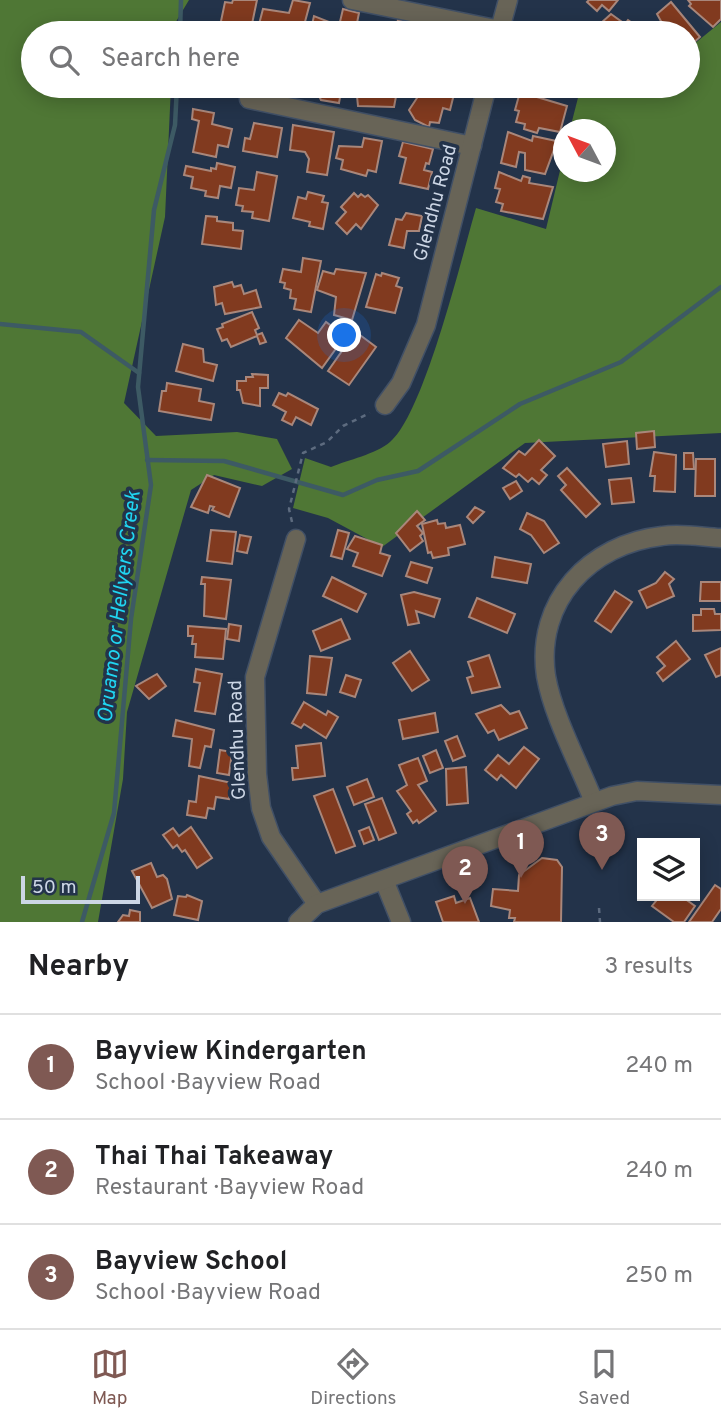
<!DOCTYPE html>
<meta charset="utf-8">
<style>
body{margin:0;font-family:Overpass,sans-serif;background:#f6f6f6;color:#202124}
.controls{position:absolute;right:21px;bottom:21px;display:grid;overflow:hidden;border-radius:0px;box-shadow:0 4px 18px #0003}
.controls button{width:63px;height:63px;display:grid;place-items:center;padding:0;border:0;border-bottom:2px solid #e0e0e0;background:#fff;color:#202124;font:35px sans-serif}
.compass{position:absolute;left:553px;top:119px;width:63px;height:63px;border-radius:50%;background:#fff;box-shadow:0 4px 18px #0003;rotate:311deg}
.scale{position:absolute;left:21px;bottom:18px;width:119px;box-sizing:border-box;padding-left:7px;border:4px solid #ccd6e5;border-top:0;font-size:19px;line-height:24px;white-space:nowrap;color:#ccd6e5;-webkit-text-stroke:5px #23334a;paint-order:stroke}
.you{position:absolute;left:345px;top:336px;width:24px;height:24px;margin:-18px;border:5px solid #fff;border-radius:50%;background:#1a73e8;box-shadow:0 0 0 10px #1a73e833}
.badge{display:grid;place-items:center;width:46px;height:46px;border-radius:50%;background:#7f5953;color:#fff;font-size:23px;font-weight:700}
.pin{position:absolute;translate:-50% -58px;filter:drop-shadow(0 2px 4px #0008)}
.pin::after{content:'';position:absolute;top:37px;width:24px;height:21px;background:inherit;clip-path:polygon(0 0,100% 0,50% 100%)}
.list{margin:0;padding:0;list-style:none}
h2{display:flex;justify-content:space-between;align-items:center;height:91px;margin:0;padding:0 28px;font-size:30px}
h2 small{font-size:23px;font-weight:400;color:#757577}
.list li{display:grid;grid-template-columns:46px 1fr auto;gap:21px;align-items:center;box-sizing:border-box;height:105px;padding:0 28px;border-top:2px solid #e0e0e0}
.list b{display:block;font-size:26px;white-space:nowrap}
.list p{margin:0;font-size:23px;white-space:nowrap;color:#757577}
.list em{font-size:23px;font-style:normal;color:#757577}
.icon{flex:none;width:38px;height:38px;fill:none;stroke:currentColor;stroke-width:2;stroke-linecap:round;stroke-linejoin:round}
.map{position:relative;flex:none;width:721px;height:922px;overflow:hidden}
.search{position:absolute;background:#fff;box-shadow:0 4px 18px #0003;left:21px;right:21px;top:21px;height:77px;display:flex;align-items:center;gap:18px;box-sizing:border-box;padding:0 24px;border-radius:38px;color:#757577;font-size:26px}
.sheet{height:406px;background:#fff}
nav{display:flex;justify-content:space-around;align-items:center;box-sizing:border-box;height:98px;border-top:2px solid #e0e0e0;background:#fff;font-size:19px;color:#757577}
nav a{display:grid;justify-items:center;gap:4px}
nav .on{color:#7f5953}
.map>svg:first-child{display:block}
.forest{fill:#4f7735}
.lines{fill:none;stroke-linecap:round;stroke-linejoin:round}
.stream{stroke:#3d5a64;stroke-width:4.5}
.building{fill:#813a1f;stroke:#a9877b;stroke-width:2}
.minor-casing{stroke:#415066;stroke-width:21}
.path{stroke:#5d6b7f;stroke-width:2.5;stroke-dasharray:5 5;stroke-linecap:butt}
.minor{stroke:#686457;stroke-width:18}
.labels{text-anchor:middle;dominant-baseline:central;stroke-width:7;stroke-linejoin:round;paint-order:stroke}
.street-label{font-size:19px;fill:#ccd6e5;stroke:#23334a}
.water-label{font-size:21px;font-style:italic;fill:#20d5f1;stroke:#23334a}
</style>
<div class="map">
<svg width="721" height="922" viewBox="0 0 721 922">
<rect width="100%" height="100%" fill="#23334a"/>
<g class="forest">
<polygon points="0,0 189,0 174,25 173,33 33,33 33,86 171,86 165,217 124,403 156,436 237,432 277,439 292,469 262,486 214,475 191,490 127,712 123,779 98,922 0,922"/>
<path d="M 721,22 L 721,433 L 525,443 L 382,547 L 328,518 L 293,508 L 305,458 L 331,467 C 348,460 376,454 390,442 C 424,414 462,256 476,208 L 546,229 L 563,158 L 564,172 L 606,172 L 606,130 L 570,129 L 581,86 L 688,86 L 688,49 Z"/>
</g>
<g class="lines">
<g class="stream">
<polyline points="180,33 181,0"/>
<polyline points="0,324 81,332 139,373"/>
<polyline points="147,460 224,461 343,495 377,480 418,471 520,404 621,362 721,287"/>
<polyline points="82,922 114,813 131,619 151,485 138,387 154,210 175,125 177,86"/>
</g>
</g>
<g class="building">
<polygon points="233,0 257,0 252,24 249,24 247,33 234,33 235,29 220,26 225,2 232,3"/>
<polygon points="293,0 310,3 302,33 277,33 258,28 263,9 289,13"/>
<polygon points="589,0 618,0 609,11 602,5 597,11 587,2"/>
<polygon points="688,0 721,0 721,19 713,27 689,6 691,4"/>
<polygon points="671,2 700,37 692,44 688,33 650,32 662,23 657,14"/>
<polygon points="343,9 359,13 355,33 310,33 314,16 339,26"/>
<polygon points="611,14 625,24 628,20 641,29 638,33 607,33 609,30 600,24"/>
<polygon points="398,20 412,24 410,33 381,33 383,25 396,28"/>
<polygon points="261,86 294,86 290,87 289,95 270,92 271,89"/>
<polygon points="311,86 342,86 339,103 321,100 318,94 310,92"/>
<polygon points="356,86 398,86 394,107 358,106"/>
<polygon points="425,86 435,93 436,86 455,90 450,110 443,108 439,123 430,122 429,127 415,120 409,110 419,95 417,93"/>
<polygon points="520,92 567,106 560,132 539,128 537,133 524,129 525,124 516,122 519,111 515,110"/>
<polygon points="193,109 214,113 212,124 232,129 228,147 218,145 216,157 193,152 199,121 192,119"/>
<polygon points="254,123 282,128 277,157 243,151 245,138 250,139"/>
<polygon points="293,125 334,132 327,175 307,172 309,159 305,152 290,150"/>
<polygon points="508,132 532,141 533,136 561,142 559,148 555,147 545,174 525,170 525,153 519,152 516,167 501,163"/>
<polygon points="364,138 382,141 376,172 368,170 366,176 341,169 343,160 336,158 339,146 362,147"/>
<polygon points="403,142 433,149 429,164 426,163 424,170 432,172 428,189 400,183 406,158 399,156"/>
<polygon points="217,163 235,167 231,188 220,186 218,198 205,196 206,191 191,188 193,177 184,175 186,166 211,171 211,168 216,169"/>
<polygon points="257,172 277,176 269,221 252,218 253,212 242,211 243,206 236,205 239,188 254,190"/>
<polygon points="499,172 521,181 523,176 530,178 529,183 553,187 543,219 501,211 503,204 496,202 500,189 495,188"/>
<polygon points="308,192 324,196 322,202 328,203 323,229 309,226 310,222 293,218 298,197 306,199"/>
<polygon points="354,193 358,197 361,194 365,197 368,195 378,205 361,229 356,224 347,234 336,223 346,212 341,207"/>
<polygon points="406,213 422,216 419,231 407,231 404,248 389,245 396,219 402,220"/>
<polygon points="206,216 217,217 217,221 233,223 233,230 243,231 241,249 202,244"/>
<polygon points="303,258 321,261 311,312 294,309 296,299 290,298 291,290 284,288 285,283 280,282 283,269 301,272"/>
<polygon points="336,269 366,273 352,320 334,315 336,297 317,290 323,271 334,274"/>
<polygon points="382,273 399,278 396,286 402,288 395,313 366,307 376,274 381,276"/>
<polygon points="232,282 234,287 241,285 244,294 256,290 261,307 225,314 222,303 216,305 214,287"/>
<polygon points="252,312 259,328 255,330 257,335 262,333 266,342 260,344 257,336 231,347 227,339 222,341 217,329 223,327 222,324"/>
<polygon points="299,320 318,333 326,322 345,336 322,368 286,338"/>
<polygon points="360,335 376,347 349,385 328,371 349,341 353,344"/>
<polygon points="183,344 203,349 204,362 217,365 213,381 176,371"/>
<polygon points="252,374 268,375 268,388 260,388 260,406 243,403 240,390 237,390 237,381 246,381 246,377 253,377"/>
<polygon points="167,383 201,389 199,401 214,404 211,420 159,411 162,391 166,391"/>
<polygon points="279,393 286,396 288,393 318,409 311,425 296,417 292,425 282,420 286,412 273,405"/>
<polygon points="654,431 655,447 637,449 636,433"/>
<polygon points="539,440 555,456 541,470 547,475 539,484 532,478 528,482 519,474 516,477 503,468 519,451 525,455"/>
<polygon points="627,441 629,464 606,467 603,444"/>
<polygon points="654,452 676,455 675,492 654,491 655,476 650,476"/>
<polygon points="684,453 693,453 694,469 684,469"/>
<polygon points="696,459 715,459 715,496 695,496"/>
<polygon points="567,468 600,504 586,517 561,490 566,485 558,476"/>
<polygon points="207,475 240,488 229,517 212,510 214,507 210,506 208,513 191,507"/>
<polygon points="631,478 634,502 612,504 609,480"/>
<polygon points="516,481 522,491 510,499 503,488"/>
<polygon points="475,507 484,512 473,523 467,517"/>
<polygon points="417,511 425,520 417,526 423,533 420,536 423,541 410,551 396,533"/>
<polygon points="527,513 544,521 559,543 544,553 531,535 520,529"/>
<polygon points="437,520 438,524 445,523 446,528 460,525 465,544 448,548 449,555 433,558 431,552 428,553 422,524"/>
<polygon points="211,530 236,532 232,564 207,561"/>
<polygon points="338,530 349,533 342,559 331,556"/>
<polygon points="240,535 251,537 247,553 237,551"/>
<polygon points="355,536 382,545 380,553 390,556 382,576 353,566 358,553 347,549"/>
<polygon points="495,557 531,564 527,583 492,577"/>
<polygon points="411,562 432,568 427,583 406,576"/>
<polygon points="665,572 674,579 669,584 674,596 647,608 639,591 656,583"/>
<polygon points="202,577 231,580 226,619 204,616 205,584 201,584"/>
<polygon points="332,577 366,594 357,612 323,596"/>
<polygon points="701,582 721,582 721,601 700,601"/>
<polygon points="615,591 632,602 611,632 595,621"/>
<polygon points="414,592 440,599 434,617 416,611 419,623 408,625 401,595"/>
<polygon points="477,598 515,614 507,633 469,617"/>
<polygon points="701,609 714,609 715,614 721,614 721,630 693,631 693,615 701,615"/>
<polygon points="341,619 350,639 321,651 313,631"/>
<polygon points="229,624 241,626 239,641 227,639"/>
<polygon points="188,626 226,629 223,659 195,657 196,644 192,644 193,636 188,636"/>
<polygon points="676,641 690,659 663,681 657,673 665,666 657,657"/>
<polygon points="721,648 721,675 716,677 705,655"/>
<polygon points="410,651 429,680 412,691 393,663"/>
<polygon points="489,655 500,687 472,693 467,678 473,676 468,662"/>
<polygon points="310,656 332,658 326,695 307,693"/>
<polygon points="196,669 222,674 215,714 195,711 200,683 194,682"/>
<polygon points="157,674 166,686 149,699 136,686"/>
<polygon points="346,675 361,680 355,697 340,692"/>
<polygon points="304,702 326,715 328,711 338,717 326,738 304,724 301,728 292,723"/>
<polygon points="501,705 510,714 519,711 527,728 499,740 494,730 488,733 476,714"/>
<polygon points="435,713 438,732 403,739 399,720"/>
<polygon points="176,720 214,730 211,747 205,746 200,768 189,766 192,739 173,736"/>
<polygon points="457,736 465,756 453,761 445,741"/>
<polygon points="321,743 325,776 293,780 292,768 298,768 296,746"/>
<polygon points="524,747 539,759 516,788 501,775 497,780 485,770 498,755 509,764"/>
<polygon points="220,750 232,752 229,775 217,773"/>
<polygon points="436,750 443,768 430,773 423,756"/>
<polygon points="418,758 427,781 418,785 436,811 419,823 417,820 413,823 407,814 411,811 397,791 407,785 399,765"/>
<polygon points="466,767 468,803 447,805 446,769"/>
<polygon points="199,776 232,783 229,799 216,797 214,809 208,808 206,818 187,815 189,801 196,802"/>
<polygon points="367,779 374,797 354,805 347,787"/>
<polygon points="333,789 355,846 336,853 314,796"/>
<polygon points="382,798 396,833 379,840 365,804"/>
<polygon points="191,827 212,858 197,868 185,850 182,852 177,845 173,848 163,835 173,828 179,836"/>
<polygon points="369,827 374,840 364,844 359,831"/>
<polygon points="542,858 557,860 562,867 561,922 514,922 515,918 509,918 510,910 491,906 493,889 518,891 519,875"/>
<polygon points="151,863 157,877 163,875 167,879 172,899 152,908 132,871"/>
<polygon points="715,885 721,889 721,909 712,922 689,922"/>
<polygon points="187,895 202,901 198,920 174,915 178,896 186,897"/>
<polygon points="454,896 456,903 470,898 479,922 443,922 436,902"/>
<polygon points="660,896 681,896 695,906 684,922 674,922 652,906"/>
<polygon points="130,910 140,912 140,922 118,922 123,915 129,916"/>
</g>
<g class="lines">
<defs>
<g id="minor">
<polyline points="352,0 500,30"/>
<polyline points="499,33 508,0"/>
<polyline points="249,99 472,146"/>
<polyline points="385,405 401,383 426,325 487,86"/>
<polyline points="296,539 255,677 257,774 261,808 271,837 317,904"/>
<path d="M 594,802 C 579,764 553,716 546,676 C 535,601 590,544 662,536 C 681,533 702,537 721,538"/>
<polyline points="384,880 401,922"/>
<polyline points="298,922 317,904 612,796 637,791 721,795"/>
</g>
</defs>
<use href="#minor" class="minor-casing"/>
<g class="path">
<polyline points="292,522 289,509 303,453 327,442 343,426 370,413"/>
<polyline points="599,908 600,922"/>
</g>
<use href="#minor" class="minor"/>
</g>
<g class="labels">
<g class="street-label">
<text transform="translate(436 203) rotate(-75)">Glendhu Road</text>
<text transform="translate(238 740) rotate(-92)">Glendhu Road</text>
</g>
<g class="water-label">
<text transform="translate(120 607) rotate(-83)">Oruamo or Hellyers Creek</text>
</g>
</g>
</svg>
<div class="controls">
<button><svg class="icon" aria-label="layers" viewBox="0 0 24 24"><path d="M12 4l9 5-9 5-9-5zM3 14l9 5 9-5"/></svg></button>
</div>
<svg class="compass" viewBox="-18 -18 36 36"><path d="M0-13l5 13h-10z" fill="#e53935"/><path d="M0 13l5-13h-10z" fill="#757577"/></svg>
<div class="scale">50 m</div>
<div class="you"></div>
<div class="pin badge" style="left:521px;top:878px">1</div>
<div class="pin badge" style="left:465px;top:904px">2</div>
<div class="pin badge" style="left:602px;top:870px">3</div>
<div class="search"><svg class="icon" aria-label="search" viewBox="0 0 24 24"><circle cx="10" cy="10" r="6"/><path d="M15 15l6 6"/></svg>Search here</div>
</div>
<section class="sheet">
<h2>Nearby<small>3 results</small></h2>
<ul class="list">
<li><span class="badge">1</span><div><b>Bayview Kindergarten</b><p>School · Bayview Road</p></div><em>240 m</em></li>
<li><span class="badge">2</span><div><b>Thai Thai Takeaway</b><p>Restaurant · Bayview Road</p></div><em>240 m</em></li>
<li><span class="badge">3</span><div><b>Bayview School</b><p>School · Bayview Road</p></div><em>250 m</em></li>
</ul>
</section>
<nav>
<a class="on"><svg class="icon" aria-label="map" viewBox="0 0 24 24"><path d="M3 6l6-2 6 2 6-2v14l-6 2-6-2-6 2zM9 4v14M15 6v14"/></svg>Map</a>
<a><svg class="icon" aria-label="directions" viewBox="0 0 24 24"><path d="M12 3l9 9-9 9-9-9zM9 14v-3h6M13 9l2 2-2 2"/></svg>Directions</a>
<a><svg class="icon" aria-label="saved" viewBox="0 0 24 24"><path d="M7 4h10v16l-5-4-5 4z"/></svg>Saved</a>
</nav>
